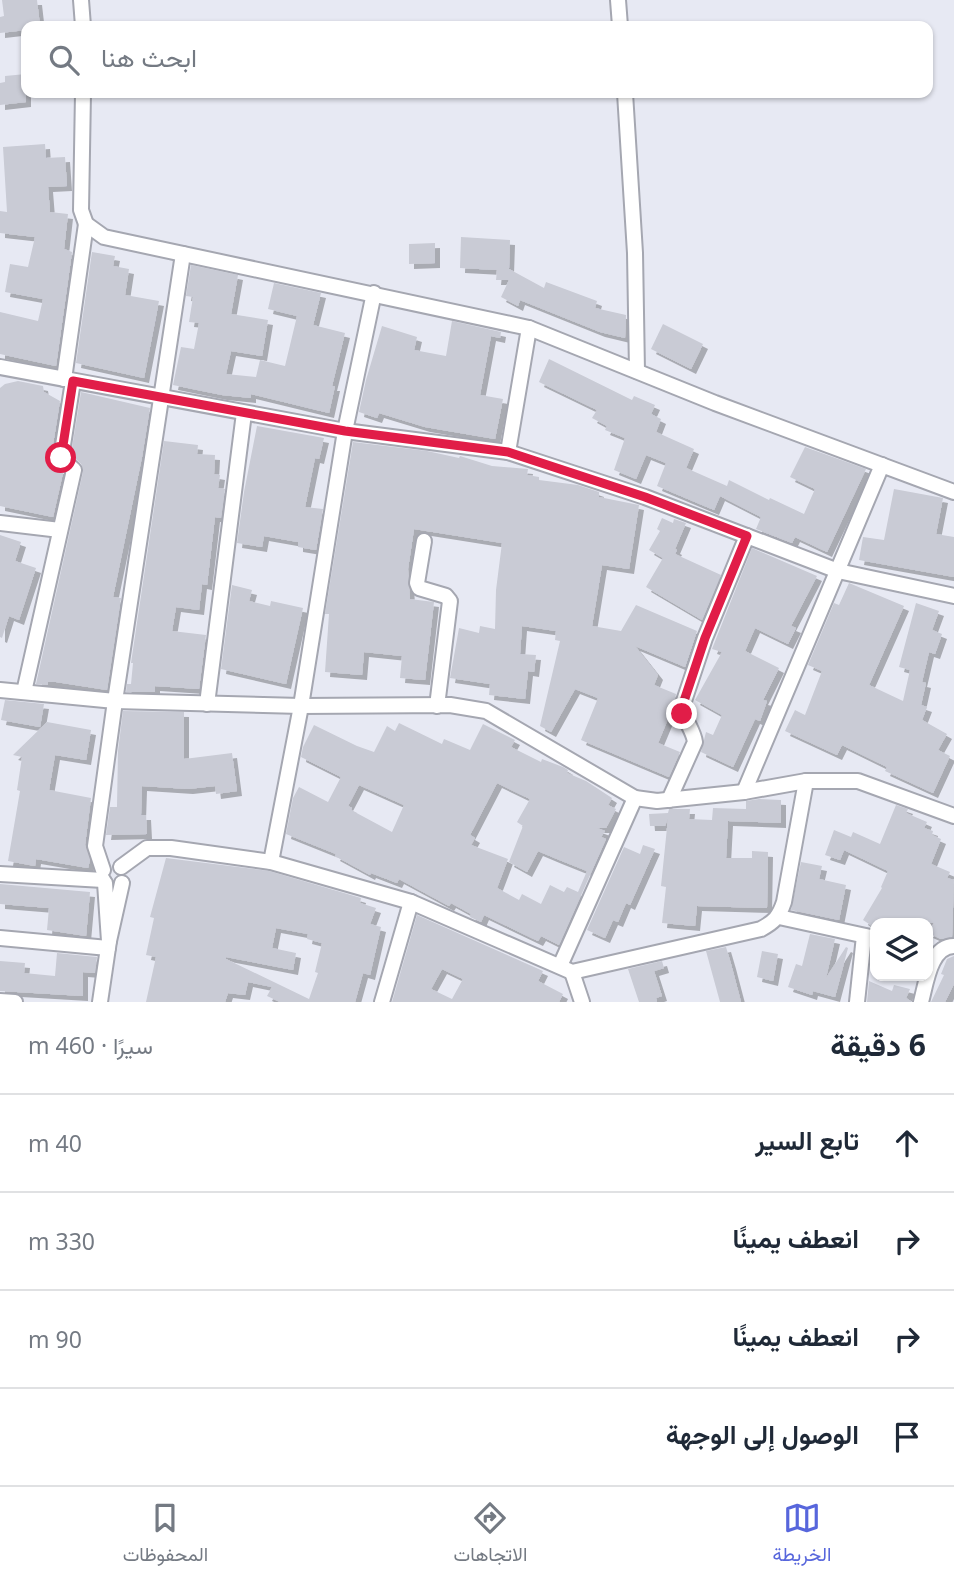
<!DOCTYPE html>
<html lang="ar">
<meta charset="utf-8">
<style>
body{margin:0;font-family:"Noto Sans",Vazirmatn,sans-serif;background:#f2f2f3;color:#1f2937;direction:rtl}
.controls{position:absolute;right:21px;bottom:21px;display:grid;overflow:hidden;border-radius:14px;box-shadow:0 2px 5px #0004}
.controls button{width:63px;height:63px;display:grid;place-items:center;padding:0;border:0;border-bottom:2px solid #e0e1e3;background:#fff;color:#1f2937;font:35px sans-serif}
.stop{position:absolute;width:21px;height:21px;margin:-16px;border:5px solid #e11d48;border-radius:50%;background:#fff}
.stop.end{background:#e11d48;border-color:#fff;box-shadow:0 2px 7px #0008}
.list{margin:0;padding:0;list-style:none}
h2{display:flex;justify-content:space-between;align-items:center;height:91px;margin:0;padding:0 28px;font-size:30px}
h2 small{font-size:23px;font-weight:400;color:#747a83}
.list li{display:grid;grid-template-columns:46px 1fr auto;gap:21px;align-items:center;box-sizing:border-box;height:98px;padding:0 28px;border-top:2px solid #e0e1e3}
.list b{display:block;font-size:26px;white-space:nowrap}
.list em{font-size:23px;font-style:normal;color:#747a83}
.icon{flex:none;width:38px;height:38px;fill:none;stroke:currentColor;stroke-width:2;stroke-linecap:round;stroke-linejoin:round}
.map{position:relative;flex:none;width:954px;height:1002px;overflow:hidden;direction:ltr}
.search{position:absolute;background:#fff;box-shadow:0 2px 5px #0004;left:21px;right:21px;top:21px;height:77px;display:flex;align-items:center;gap:18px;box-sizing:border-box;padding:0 24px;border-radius:14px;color:#747a83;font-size:26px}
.sheet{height:483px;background:#fff}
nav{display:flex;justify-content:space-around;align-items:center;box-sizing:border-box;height:98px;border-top:2px solid #e0e1e3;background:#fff;font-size:19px;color:#747a83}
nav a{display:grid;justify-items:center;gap:4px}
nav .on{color:#5766dc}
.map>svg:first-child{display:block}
.building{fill:#c9cbd5;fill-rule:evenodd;filter:url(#shadow)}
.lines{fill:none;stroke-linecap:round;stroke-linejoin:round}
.minor-casing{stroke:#a5a7b1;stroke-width:18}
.minor{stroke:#fff;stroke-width:14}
.route{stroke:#e11d48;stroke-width:9}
</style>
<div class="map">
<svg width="954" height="1002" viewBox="0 0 954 1002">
<defs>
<filter id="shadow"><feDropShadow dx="5" dy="5" stdDeviation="0" flood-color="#0004"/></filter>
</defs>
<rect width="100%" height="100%" fill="#e7e9f3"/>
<g class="building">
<polygon points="2,0 37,0 40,26 26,26 26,30 0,33 0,17 4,16"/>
<polygon points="26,74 26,102 0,105 0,83 5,82 5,76"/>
<polygon points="45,144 46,158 65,157 67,186 48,187 50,212 68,214 64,249 72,252 56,366 0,354 0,312 38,321 43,299 5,292 10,264 28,267 35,237 0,233 0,211 7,212 3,147"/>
<polygon points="461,237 510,240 509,269 544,288 546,282 597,301 595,308 626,315 625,338 600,332 520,300 518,306 501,297 509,280 496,280 497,270 460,268"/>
<polygon points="435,243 435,263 409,264 409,244"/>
<polygon points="92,252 115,256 113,266 129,269 125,295 159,301 144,378 76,363"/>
<polygon points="191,265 238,275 231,314 268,320 262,356 231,351 226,374 256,377 260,360 285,366 297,316 268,309 274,283 321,293 313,325 345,333 332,386 335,386 329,413 251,394 251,398 222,395 173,385 181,347 194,349 199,323 189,322 193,297 186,296"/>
<polygon points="452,321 501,332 500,338 491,336 480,395 503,399 495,439 425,427 379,413 377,418 359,412 366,380 382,326 417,337 414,350 446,356"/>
<polygon points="663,324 703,344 691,369 651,349"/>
<polygon points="549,359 632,400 634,396 655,405 651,414 661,419 656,432 694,449 686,468 727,486 729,480 769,500 770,498 804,514 815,489 790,477 805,447 866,469 827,552 795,537 792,543 756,529 761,517 720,496 714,510 657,486 666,463 646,455 636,479 614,470 625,438 605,430 607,426 592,418 597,410 539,382"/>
<polygon points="18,381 43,386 44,392 60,401 51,457 54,465 63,473 53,517 0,506 0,388 5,384"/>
<polygon points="81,392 150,408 142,457 113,597 121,598 107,690 56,682 48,682 48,685 36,684 83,472 81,463 71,454"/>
<polygon points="257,426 324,438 319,459 315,458 305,507 323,509 316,550 298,547 298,542 264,536 262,547 237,543 244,492"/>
<polygon points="164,441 198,445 197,454 215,455 214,474 220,475 218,488 225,489 221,518 215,517 207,585 202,584 199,610 176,607 172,631 206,635 199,689 155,686 155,692 126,692 127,684 131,684 133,663 131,663"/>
<polygon points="353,442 427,451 459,458 460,456 492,466 528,469 527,475 539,477 539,480 578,485 599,492 599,497 639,505 629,569 602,565 592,626 621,631 636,605 697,631 685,667 635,646 658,675 654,685 676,694 673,707 658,743 680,752 669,777 581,740 598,698 575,689 551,732 540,726 560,641 555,640 556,631 522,626 520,654 536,655 534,672 528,671 525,699 489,695 490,684 450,678 459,628 479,633 480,626 495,629 496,590 502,543 414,529 408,569 410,599 434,602 425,680 400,678 402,656 364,652 362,675 325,672 329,614 325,614"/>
<polygon points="894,489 943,498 936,534 954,537 954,577 859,560 863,537 884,540"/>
<polygon points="662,518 673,523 674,519 686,523 675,549 677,550 675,554 721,575 702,620 646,587 663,558 649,550 660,531 657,529"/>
<polygon points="0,535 21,542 15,561 36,568 19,620 9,616 2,638 0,637"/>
<polygon points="752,548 817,576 791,626 796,628 788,644 755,628 745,651 779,668 763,700 767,701 760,721 755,719 733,767 701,752 706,732 713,735 722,715 695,700 722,652 712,649"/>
<polygon points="849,583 904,606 869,685 903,701 910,670 899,667 916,603 939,611 932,630 942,634 935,654 929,652 922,682 926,683 921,705 927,707 922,720 947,734 938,750 950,756 933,793 885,771 887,767 842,745 837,755 785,731 795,710 805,715 822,671 808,665 834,603 839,605"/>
<polygon points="232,585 252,590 249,601 270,606 271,601 303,608 286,684 221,669"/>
<polygon points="5,700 44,704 40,727 1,720"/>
<polygon points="123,711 184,712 184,759 232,753 237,791 216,794 215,786 188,789 142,786 141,815 146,815 147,834 106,835 110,807 117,807 118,751"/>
<polygon points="47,722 91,730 86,760 55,755 49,790 91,798 85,845 90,860 88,868 36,859 35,866 8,861 20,791 17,790 22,757 13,755"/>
<path d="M 399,723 L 442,744 L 444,739 L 470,750 L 483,724 L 515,740 L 511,747 L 541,762 L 542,759 L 563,767 L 568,770 L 567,773 L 586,781 L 612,798 L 608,805 L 616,809 L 606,828 L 597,828 L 605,831 L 601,837 L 606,839 L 559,945 L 541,936 L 538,941 L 484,915 L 481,922 L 470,917 L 471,914 L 451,903 L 449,906 L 399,879 L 397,883 L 371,873 L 370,875 L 335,856 L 336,854 L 286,834 L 293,798 L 299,787 L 328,802 L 341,777 L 301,757 L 303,747 L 314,725 L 357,746 L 374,752 L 387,726 L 395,731 ZM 497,783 L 530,799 L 517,822 L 523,826 L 509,862 L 527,872 L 538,851 L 557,859 L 587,871 L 578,892 L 567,887 L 564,892 L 550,885 L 541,904 L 522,894 L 519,900 L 497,888 L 508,859 L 471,845 L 475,838 L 470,835 ZM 359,785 L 404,805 L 392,832 L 351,810 L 352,808 L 348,806 Z"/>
<polygon points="759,799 781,800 781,823 728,821 726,858 752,858 752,851 768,852 767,908 697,906 695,926 662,923 666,887 661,886 668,818 665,826 650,826 649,814 668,813 669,809 690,809 689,819 712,820 713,808 746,809 746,801"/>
<polygon points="896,805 908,809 906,813 927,822 924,828 933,831 932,835 941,839 931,864 950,872 947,878 954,880 952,937 941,939 928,933 934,923 875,923 875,928 863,920 882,888 881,887 888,871 844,850 840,860 825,855 834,830 851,837 853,832 880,844"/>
<polygon points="643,845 655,849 630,905 626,903 618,922 613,920 605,938 587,930 624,847 640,854"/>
<path d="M 166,858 L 269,871 L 361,898 L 360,903 L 376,908 L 370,924 L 381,927 L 370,975 L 363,973 L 355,1002 L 280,1002 L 267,996 L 272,987 L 248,982 L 245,995 L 228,993 L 225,1002 L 146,1002 L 156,957 L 146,955 L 154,918 L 150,917 ZM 276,928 L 308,934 L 307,939 L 322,943 L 315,972 L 318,973 L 309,999 L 226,959 L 226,957 L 293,970 L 296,953 L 272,948 Z"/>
<polygon points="801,862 822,866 819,879 846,885 839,920 791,910"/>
<polygon points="0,884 90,892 86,936 47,930 49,908 0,904"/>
<path d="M 417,915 L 543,971 L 538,981 L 563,994 L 559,1002 L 392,1002 ZM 442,969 L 463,979 L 452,999 L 431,989 Z"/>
<polygon points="810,934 835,939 826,978 846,947 848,948 835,997 813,991 812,995 788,987 796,964 802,966"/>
<polygon points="726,947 731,964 741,1002 720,1002 706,951"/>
<polygon points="762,951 778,954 773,981 757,977"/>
<polygon points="57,953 97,957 95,973 83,972 83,996 0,991 0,961 25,963 24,973 55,976"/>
<polygon points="954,956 954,984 945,1002 931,1002 944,975 941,974 947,959"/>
<polygon points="662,961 664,968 654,971 662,996 656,998 657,1002 639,1002 628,969"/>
<polygon points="869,981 892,991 894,985 910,989 906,998 912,1002 867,1002"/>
</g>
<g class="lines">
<defs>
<g id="minor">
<polyline points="81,0 83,26"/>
<polyline points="618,0 620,26"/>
<polyline points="83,93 81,210 86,224 104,237 529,328 715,403 954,492"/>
<polyline points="625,93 635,253 637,371"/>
<polyline points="0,367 345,431 508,452 645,497 838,571 954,596"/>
<polyline points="64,379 86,224"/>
<polyline points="508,452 529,328"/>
<polyline points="0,523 60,530"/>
<polyline points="424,541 417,583 419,588 446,596 450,601 437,706"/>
<polyline points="0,690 115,701 301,706 450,705 486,711 635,798 657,801 744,792 806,781 858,781 954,816"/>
<polyline points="24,692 74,470 61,458 73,381"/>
<polyline points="207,704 244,413"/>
<polyline points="744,792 882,465"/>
<path d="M 669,800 L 695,742 C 693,728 682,719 683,704 L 705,638 L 747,536"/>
<polyline points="271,862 301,706 345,431 374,293"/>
<path d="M 121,867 L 147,848 L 171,848 L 271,862 L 411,902 L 572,972 L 761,929 C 774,922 779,917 784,902 L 806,781"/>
<polyline points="103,870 95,846 115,701 183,254"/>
<polyline points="0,874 103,880"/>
<polyline points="105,883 109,941 122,883"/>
<polyline points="779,917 875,938"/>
<polyline points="0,938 108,948"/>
<polyline points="560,966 635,798"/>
<polyline points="572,972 582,1002"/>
<polyline points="0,1001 15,1002"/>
<polyline points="100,1002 109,941"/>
<polyline points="382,1002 411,902"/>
<polyline points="857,1002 864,936"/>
<path d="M 921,1002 C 926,984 930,946 954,946"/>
</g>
</defs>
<use href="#minor" class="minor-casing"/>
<use href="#minor" class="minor"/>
</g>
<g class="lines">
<polyline class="route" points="61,458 73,381 345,431 508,452 645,497 747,536 705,638 683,704 682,714"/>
</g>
</svg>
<div class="controls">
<button><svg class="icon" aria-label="layers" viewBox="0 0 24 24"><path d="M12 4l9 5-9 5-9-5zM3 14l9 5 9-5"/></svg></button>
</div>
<div class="stop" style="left:61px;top:458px"></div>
<div class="stop end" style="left:682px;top:714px"></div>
<div class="search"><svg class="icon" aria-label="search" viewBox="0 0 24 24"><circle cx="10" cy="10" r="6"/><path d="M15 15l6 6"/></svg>ابحث هنا</div>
</div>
<section class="sheet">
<h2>6 دقيقة<small>سيرًا · 460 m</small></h2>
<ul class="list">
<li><svg class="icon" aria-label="ahead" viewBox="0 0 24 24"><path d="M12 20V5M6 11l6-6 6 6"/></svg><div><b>تابع السير</b></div><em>40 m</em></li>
<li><svg class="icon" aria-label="right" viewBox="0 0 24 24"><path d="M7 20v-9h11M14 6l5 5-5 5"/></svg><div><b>انعطف يمينًا</b></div><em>330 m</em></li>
<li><svg class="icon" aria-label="right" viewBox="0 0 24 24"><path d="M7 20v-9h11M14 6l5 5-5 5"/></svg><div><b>انعطف يمينًا</b></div><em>90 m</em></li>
<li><svg class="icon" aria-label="arrive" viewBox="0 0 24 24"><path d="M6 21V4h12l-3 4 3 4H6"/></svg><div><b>الوصول إلى الوجهة</b></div></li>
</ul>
</section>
<nav>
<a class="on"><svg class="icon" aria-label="map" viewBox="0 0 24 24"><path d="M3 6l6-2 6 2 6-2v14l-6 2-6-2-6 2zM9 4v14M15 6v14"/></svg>الخريطة</a>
<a><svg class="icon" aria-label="directions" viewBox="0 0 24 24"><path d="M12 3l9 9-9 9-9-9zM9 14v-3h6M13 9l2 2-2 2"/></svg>الاتجاهات</a>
<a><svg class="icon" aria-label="saved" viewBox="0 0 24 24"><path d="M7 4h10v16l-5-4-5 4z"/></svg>المحفوظات</a>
</nav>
